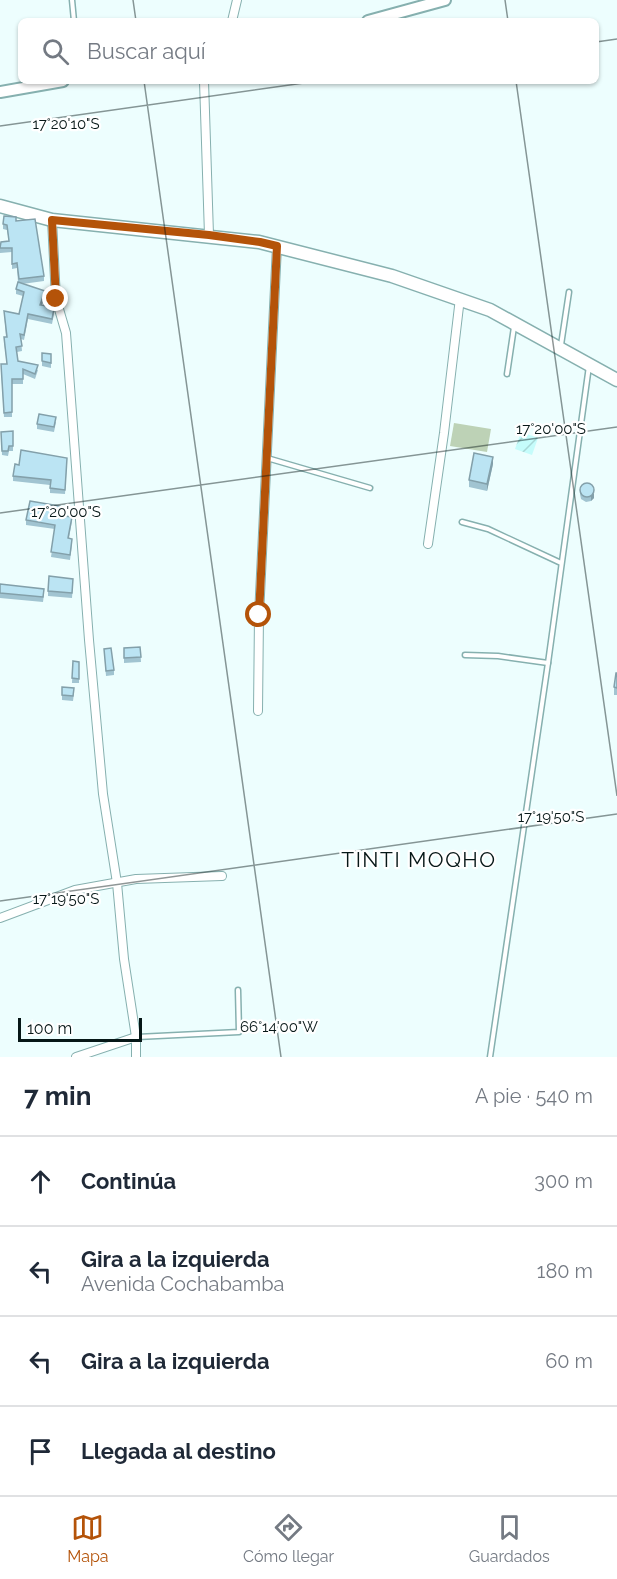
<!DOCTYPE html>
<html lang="es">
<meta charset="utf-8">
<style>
body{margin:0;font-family:Raleway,sans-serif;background:#f2f2f3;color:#1f2937}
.scale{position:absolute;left:18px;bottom:15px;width:124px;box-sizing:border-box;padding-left:6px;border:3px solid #061717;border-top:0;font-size:16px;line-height:21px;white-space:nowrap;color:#061717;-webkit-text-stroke:4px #fff;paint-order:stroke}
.stop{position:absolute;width:18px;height:18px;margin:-14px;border:4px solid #b45309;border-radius:50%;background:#fff}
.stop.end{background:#b45309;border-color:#fff;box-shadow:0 2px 6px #0008}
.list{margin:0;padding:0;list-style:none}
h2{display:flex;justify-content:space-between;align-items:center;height:78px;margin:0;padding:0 24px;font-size:26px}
h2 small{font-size:20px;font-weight:400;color:#747a83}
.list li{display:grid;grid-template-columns:39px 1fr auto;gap:18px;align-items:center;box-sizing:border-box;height:90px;padding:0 24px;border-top:2px solid #e0e1e3}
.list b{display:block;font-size:22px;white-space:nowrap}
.list p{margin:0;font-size:20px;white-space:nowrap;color:#747a83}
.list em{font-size:20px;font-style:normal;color:#747a83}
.icon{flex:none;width:33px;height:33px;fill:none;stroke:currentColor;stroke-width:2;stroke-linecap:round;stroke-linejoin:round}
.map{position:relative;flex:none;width:617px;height:1057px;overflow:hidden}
.search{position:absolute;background:#fff;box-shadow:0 2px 4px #0004;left:18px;right:18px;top:18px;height:66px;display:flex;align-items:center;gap:15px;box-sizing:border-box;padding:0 21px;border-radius:9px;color:#747a83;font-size:22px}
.sheet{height:438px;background:#fff}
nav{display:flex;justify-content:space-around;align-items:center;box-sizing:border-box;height:84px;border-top:2px solid #e0e1e3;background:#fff;font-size:16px;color:#747a83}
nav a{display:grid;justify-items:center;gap:3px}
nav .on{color:#b45309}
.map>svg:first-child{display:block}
.industrial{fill:url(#industrial-furrows)}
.pitch{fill:#bdd2b6}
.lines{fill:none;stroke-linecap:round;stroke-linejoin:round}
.lane-casing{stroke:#86b0af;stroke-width:7}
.street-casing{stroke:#86b0af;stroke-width:10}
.secondary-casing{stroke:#86b0af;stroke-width:14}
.primary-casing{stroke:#86b0af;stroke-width:15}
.lane{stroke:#fff;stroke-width:4}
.street{stroke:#fff;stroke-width:8}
.secondary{stroke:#fff;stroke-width:10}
.primary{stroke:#fff;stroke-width:12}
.wall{fill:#a1c4d1}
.shaded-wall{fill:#83a0aa}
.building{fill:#bbe4f3;stroke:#83a0aa;stroke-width:1.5}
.route{stroke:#b45309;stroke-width:8}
.ticks{fill:none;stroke:#061717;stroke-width:1.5;stroke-opacity:0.45}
.labels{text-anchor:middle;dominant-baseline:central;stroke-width:4.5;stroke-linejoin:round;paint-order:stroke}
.neighbourhood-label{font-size:21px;letter-spacing:1.5px;fill:#061717;stroke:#fff}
.ticks-label{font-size:15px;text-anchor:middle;fill:#061717;stroke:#fff;stroke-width:4.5;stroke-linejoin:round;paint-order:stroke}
</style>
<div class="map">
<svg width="617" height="1057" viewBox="0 0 617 1057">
<defs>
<pattern id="industrial-furrows" width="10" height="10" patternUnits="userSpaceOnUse" patternTransform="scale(1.5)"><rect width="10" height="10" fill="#c5fcfb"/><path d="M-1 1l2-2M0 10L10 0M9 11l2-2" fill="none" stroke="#a8d7d6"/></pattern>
</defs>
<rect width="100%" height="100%" fill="#edfefe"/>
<polygon class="industrial" points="521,432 538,438 532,455 515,449"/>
<polygon class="pitch" points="454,423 491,429 487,452 450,446"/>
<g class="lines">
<defs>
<g id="lane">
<polyline points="72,0 74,21"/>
<polyline points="561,345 569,292"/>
<polyline points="507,374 514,327"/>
<polyline points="267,458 370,488"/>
<polyline points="462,522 488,529 561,563"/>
<polyline points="465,655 498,656 548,663"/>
<polyline points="137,1037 239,1032 238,990"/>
<polyline points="490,1057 548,663 589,366"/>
</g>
<g id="street">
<polyline points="232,21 237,0"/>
<polyline points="204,81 209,235"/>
<polyline points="52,220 56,299 66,333 89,640 103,794 117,883 124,959 136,1037 136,1057"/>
<polyline points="428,544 444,433 460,298"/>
<polyline points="258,711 259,615 277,246"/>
<polyline points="0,918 75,890 136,879 222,876"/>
<polyline points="76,1057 136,1037"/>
</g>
<g id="secondary">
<polyline points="368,21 445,0"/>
<polyline points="0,92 63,81"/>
</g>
<polyline id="primary" points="0,206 52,220 259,242 392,276 490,310 617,380"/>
</defs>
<use href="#lane" class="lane-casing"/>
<use href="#street" class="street-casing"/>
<use href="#secondary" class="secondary-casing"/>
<use href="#primary" class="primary-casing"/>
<use href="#lane" class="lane"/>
<use href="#street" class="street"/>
<use href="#secondary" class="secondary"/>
<use href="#primary" class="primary"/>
</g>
<g class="wall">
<polygon points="16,221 44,276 44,281 22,284 45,296 42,305 54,314 52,324 28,319 24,340 21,339 22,351 17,352 18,361 38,370 35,379 23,374 23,384 12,384 12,417 4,417 1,369 7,364 4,342 4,337 6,337 4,311 19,314 23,296 16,294 16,289 18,282 17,268 12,269 12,252 0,253 0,248 9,241 7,230 3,229 3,224"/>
<polygon points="42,353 51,354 51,368 42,366"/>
<polygon points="56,422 54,432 37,429 37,424"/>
<polygon points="13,431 13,451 9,451 8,456 2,455 1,432"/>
<polygon points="67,463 65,494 50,493 50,485 13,481 13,476 19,465"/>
<polygon points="493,464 487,491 469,487 469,480"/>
<polygon points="580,490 594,498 591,501 586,502 581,499 580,494"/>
<polygon points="60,511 59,515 72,521 69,538 72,544 70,560 51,557 55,529 26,525 26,520"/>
<polygon points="0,584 44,594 43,602 0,598"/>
<polygon points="73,584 72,598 48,596 48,591"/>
<polygon points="140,647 141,662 124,663 124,648"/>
<polygon points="104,649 114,670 114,675 106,676"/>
<polygon points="73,661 79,662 79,683 72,683"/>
<polygon points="617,673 617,695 614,695 614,687"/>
<polygon points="74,693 73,701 62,700 62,695"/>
</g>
<g class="shaded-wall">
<polygon points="45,291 45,296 40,310 40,305"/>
<polygon points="493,457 493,464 487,491 487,484"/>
<polygon points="594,493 594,498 591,501 591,496"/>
</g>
<g class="building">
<polygon points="4,216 16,217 16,221 35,219 44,276 19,279 17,263 12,264 12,248 0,248 1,242 9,241 7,225 3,224"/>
<polygon points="18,282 45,291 40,305 54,307 54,309 52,319 28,314 24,335 20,334 22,346 16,347 18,361 38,365 35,374 23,369 23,379 12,379 12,412 4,413 1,364 7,364 4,337 7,337 4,311 19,314 24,292 16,289"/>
<polygon points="42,353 51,354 51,363 42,361"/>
<polygon points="39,414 56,417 54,427 37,424"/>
<polygon points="13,431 13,446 9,446 8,451 2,451 1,432"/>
<polygon points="21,450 67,458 65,490 50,488 51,480 13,476 15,464 19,465"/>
<polygon points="474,453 493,457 487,484 469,480"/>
<circle cx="587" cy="490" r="7"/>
<polygon points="30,501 60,506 58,515 72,517 68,538 72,539 70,555 51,552 55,525 26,520"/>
<polygon points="49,576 73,579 72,593 48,591"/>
<polygon points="0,584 44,589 43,597 0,593"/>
<polygon points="140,647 141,657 124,658 124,648"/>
<polygon points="111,648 114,670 106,671 104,649"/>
<polygon points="73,661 79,662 79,679 72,678"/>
<polygon points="616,673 617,673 617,688 614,687"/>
<polygon points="62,687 74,688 73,696 62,695"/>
</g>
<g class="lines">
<polyline class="route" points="56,299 52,220 209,235 260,242 277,246 259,615"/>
</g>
<path class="ticks" d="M 133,0 L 136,21M 505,0 L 508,21M 596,42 L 617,39M 144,81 L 281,1057M 516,81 L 617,796M 0,126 L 318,81M 0,513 L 617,427M 0,901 L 617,814"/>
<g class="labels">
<g class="neighbourhood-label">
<text x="419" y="859">TINTI MOQHO</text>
</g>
</g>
<g class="ticks-label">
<text x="66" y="129">17°20'10"S</text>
<text x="551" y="434">17°20'00"S</text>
<text x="66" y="517">17°20'00"S</text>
<text x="551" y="822">17°19'50"S</text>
<text x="66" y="904">17°19'50"S</text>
<text x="279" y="1032">66°14'00"W</text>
</g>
</svg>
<div class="scale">100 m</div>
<div class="stop" style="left:259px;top:615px"></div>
<div class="stop end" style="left:56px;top:299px"></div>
<div class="search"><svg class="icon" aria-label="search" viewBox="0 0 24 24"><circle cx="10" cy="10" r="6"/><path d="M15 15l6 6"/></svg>Buscar aquí</div>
</div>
<section class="sheet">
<h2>7 min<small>A pie · 540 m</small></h2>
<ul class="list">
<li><svg class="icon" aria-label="ahead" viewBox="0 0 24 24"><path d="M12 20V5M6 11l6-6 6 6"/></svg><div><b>Continúa</b></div><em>300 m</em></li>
<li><svg class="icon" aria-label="left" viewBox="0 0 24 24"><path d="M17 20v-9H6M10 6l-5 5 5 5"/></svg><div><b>Gira a la izquierda</b><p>Avenida Cochabamba</p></div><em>180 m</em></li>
<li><svg class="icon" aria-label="left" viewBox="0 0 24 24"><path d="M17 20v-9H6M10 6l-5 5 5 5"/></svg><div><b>Gira a la izquierda</b></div><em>60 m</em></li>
<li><svg class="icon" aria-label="arrive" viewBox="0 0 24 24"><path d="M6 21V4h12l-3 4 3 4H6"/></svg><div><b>Llegada al destino</b></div></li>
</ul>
</section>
<nav>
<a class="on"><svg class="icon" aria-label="map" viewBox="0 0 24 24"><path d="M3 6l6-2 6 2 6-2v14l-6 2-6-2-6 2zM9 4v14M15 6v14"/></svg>Mapa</a>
<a><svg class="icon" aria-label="directions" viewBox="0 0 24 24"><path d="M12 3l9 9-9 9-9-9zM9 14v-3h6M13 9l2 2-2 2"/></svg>Cómo llegar</a>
<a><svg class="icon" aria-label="saved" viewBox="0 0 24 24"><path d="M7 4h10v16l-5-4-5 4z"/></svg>Guardados</a>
</nav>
